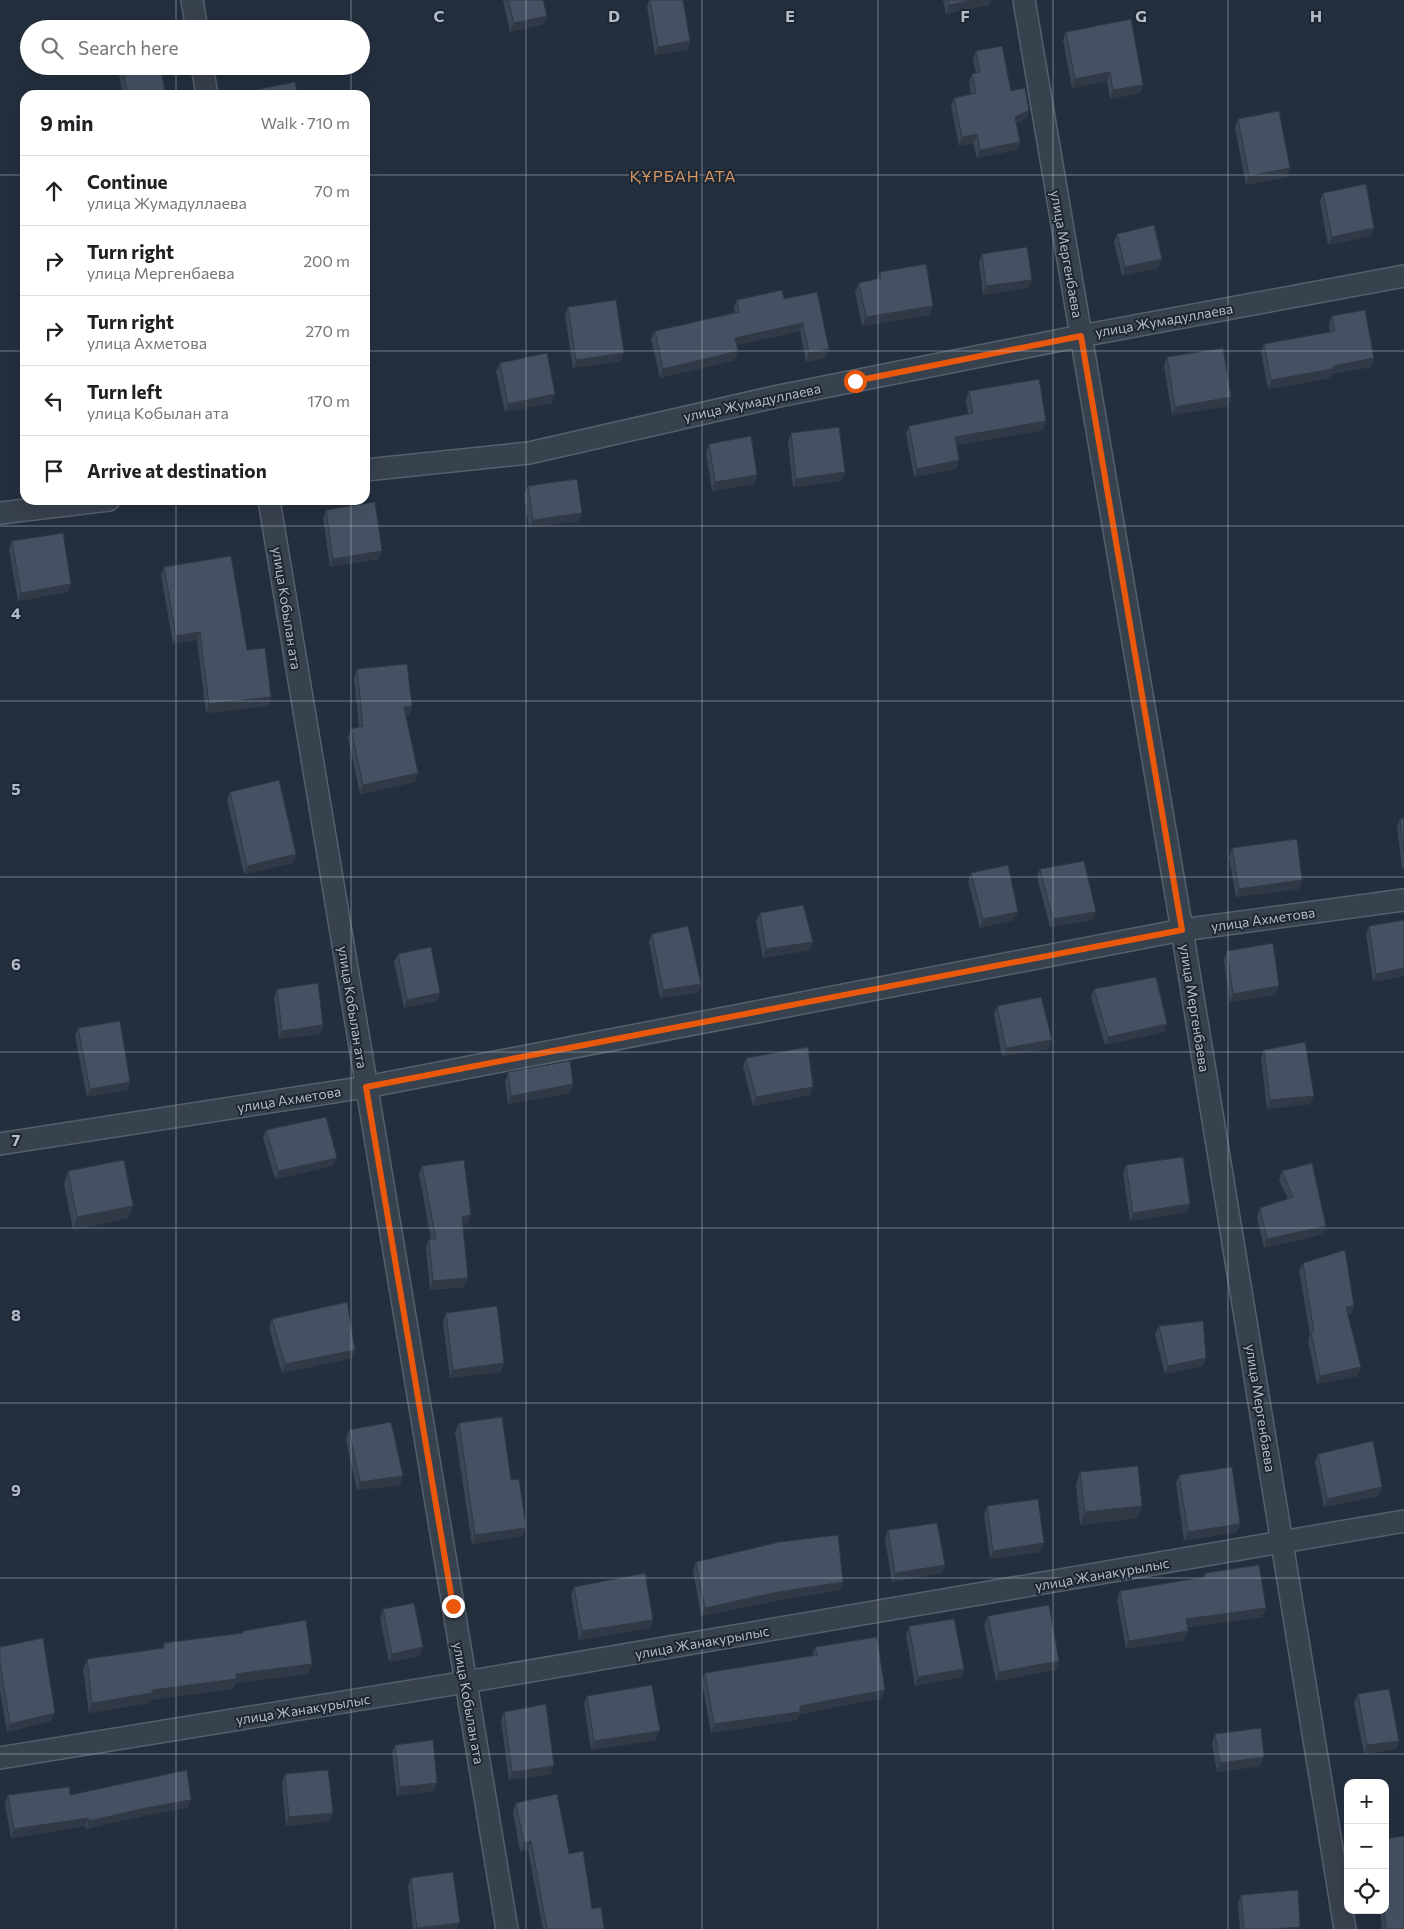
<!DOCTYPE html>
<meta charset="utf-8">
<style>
body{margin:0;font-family:Commissioner,sans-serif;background:#f6f6f6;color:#202124}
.controls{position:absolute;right:15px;bottom:15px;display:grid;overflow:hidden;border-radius:10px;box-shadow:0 5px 20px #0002}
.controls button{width:45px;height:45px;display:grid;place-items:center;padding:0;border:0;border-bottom:1px solid #e0e0e0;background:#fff;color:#202124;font:25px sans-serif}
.stop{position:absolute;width:15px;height:15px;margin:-11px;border:4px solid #ea580c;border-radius:50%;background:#fff}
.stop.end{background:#ea580c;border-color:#fff;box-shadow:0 1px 5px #0008}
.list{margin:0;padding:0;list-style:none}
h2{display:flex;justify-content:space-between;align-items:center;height:65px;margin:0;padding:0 20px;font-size:21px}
h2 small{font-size:16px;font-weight:400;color:#757577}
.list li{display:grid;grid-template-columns:32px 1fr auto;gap:15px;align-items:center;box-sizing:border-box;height:70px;padding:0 20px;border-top:1px solid #e0e0e0}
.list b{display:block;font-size:19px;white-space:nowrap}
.list p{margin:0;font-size:16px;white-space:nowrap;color:#757577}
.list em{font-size:16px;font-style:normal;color:#757577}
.icon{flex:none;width:28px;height:28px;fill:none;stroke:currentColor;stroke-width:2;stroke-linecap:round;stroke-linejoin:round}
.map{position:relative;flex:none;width:1404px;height:1929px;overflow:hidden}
.search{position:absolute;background:#fff;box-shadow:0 5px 20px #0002;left:20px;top:20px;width:350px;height:55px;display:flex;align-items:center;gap:12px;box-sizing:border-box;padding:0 18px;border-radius:28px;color:#757577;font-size:19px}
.panel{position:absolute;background:#fff;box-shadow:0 5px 20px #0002;left:20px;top:90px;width:350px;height:415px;border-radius:15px}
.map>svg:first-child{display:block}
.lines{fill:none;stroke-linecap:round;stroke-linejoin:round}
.minor-casing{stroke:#565f6c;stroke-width:24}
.minor{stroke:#38414e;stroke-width:21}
.wall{fill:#3b4654}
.shaded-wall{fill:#303945}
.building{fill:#455162;stroke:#303945}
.route{stroke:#ea580c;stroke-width:6}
.grid{fill:none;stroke:#b4bcc9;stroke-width:1;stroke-opacity:0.55}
.labels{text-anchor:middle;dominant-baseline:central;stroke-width:4;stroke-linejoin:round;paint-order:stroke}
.street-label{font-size:14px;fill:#b4bcc9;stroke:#1d2633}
.quarter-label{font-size:16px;letter-spacing:1px;fill:#d59563;stroke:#1d2633}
.grid-label{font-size:16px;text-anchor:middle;font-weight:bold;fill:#b4bcc9;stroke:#1d2633;stroke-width:4;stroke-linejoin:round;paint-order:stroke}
</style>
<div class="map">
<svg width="1404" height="1929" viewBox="0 0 1404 1929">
<rect width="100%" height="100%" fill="#242f3e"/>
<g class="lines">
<defs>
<g id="minor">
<polyline points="192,0 197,29"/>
<polyline points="1024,0 1182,930 1345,1929"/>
<polyline points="202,66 207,95"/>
<polyline points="365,470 529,453 779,396 1081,336 1404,276"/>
<polyline points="269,500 507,1929"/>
<polyline points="0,513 109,500"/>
<polyline points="0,1144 366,1087 1182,930 1404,900"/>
<polyline points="0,1758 466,1682 1404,1521"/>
</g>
</defs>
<use href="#minor" class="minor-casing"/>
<use href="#minor" class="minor"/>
</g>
<g class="wall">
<polygon points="503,0 543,0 544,24 510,32"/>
<polygon points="649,0 683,0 690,41 687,50 655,55 647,7"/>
<polygon points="943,0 991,0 989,5 946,14"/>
<polygon points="1066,32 1143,85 1140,93 1110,99 1107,81 1072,88 1063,40"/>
<polygon points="976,51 1011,91 1029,110 1026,118 1016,123 1020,142 1016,150 977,158 973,143 959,146 951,106 954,98 971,94 969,83 972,74 976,73 973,60"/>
<polygon points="117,66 160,66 166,95 123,95"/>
<polygon points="1238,119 1290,168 1287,177 1246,185 1235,128"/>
<polygon points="1323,193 1371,236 1328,245 1320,201"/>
<polygon points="1117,234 1162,259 1158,268 1122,276 1114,242"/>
<polygon points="982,254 1028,288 983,295 979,262"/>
<polygon points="880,272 930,315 862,326 855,292 859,283 877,279"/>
<polygon points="784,299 829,349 825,358 806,362 800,331 737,345 735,360 660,378 651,339 655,331 735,313 734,308 737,300"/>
<polygon points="568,307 621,361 573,368 565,316"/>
<polygon points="1332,316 1374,358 1371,367 1331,374 1330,378 1268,389 1261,352 1264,344 1330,332 1329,324"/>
<polygon points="1167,357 1231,397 1228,406 1172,415 1164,366"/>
<polygon points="500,363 555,394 552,403 505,412 496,371"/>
<polygon points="969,391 1046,421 1043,430 957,445 959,460 956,469 914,477 906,434 909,426 968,414 966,400"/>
<polygon points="791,433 842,481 793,487 788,442"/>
<polygon points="709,444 757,475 754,484 712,491 706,452"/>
<polygon points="528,486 579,521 529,528 524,494"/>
<polygon points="326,510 379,559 330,567 323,518"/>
<polygon points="12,541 68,592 18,601 9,550"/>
<polygon points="164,567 247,650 271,697 268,706 206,713 197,640 173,644 161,575"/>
<polygon points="357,669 412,706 409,715 406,715 418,773 415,782 360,794 348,737 351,729 359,727 354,678"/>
<polygon points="230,792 293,863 244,874 227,800"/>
<polygon points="1404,818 1404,868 1402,868 1397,827 1400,819"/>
<polygon points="1232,848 1302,880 1299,889 1236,897 1229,857"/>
<polygon points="1040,869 1093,920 1050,927 1037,877"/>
<polygon points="971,873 1014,920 980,928 968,881"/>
<polygon points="760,913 813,942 810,950 763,958 756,921"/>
<polygon points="1404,920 1404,976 1373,982 1366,934 1369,926"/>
<polygon points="652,934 698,993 660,998 649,942"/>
<polygon points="1227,951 1275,995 1230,1002 1224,960"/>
<polygon points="398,954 440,993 437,1001 404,1008 394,962"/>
<polygon points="277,989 320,1034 279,1039 274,997"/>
<polygon points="1094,989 1164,1032 1105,1045 1091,997"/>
<polygon points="997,1006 1052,1040 1049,1049 1002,1056 994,1014"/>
<polygon points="78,1028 130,1082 127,1090 87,1097 75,1036"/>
<polygon points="1264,1050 1310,1104 1267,1109 1261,1058"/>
<polygon points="746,1058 810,1095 753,1106 743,1067"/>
<polygon points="508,1072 570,1093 508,1104 505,1081"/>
<polygon points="266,1130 333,1166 275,1179 263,1138"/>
<polygon points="1126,1165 1187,1212 1130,1221 1123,1173"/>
<polygon points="422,1166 471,1215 468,1224 462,1225 464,1287 430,1290 426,1248 429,1239 431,1239 419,1174"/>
<polygon points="68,1171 133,1206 128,1218 73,1230 64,1184"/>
<polygon points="1282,1171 1323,1234 1264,1248 1257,1217 1260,1208 1288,1199 1279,1180"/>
<polygon points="1303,1263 1354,1306 1351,1314 1348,1315 1358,1376 1317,1384 1308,1341 1310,1334 1299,1271"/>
<polygon points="446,1313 504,1363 501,1372 450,1378 443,1322"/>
<polygon points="272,1319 355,1350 352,1358 282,1373 269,1328"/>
<polygon points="1159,1326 1206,1358 1203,1366 1165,1374 1155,1334"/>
<polygon points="459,1423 511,1480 523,1536 472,1544 455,1432"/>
<polygon points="349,1430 400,1485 357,1490 346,1439"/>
<polygon points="1318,1454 1379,1496 1324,1507 1315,1462"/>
<polygon points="1080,1472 1137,1518 1080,1525 1076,1485"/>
<polygon points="1179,1475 1240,1524 1237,1532 1184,1541 1176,1483"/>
<polygon points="987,1506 1040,1552 990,1559 984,1515"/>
<polygon points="888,1530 945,1565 941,1573 892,1582 885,1539"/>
<polygon points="696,1562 843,1582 840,1590 775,1601 701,1616 693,1570"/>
<polygon points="1205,1573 1263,1617 1187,1627 1188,1631 1184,1640 1126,1649 1117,1600 1120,1591 1203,1577"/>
<polygon points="574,1587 650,1628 579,1640 571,1595"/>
<polygon points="383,1609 420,1656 389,1662 380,1618"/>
<polygon points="988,1616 1059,1661 1056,1670 996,1681 984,1625"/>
<polygon points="909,1626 964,1669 961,1677 915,1686 906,1635"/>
<polygon points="243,1631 312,1664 308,1674 235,1683 233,1689 149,1700 148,1703 89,1713 83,1669 87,1659 162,1648 164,1643 242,1633"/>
<polygon points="0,1647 51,1721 7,1732 0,1691"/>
<polygon points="815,1647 882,1698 800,1714 797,1720 711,1733 702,1682 705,1673 812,1656"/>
<polygon points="1358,1694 1399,1741 1396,1749 1364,1754 1354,1703"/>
<polygon points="587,1696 656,1740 591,1750 584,1704"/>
<polygon points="504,1712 551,1774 509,1780 501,1720"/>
<polygon points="1215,1734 1260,1766 1217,1772 1212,1743"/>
<polygon points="395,1745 434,1791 397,1796 392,1753"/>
<polygon points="285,1774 329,1821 286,1826 282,1783"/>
<polygon points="8,1795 70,1795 191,1800 187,1808 143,1816 86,1829 85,1826 11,1838 5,1804"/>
<polygon points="516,1803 569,1854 592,1909 604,1929 543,1929 528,1850 520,1852 513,1811"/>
<polygon points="411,1878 457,1929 413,1929 408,1886"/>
<polygon points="1241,1895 1299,1929 1240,1929 1238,1903"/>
<polygon points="1380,1910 1385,1910 1404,1929 1382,1929"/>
</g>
<g class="shaded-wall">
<polygon points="976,0 991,0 989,5 946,14 949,5"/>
<polygon points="547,16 544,24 510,32 514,23"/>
<polygon points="690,41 687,50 655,55 658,47"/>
<polygon points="1110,72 1107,81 1072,88 1075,79"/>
<polygon points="1143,85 1140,93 1110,99 1113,90"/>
<polygon points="1029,110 1026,118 1012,126 1015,117"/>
<polygon points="977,134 973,143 959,146 962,137"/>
<polygon points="1020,142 1016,150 977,158 980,150"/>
<polygon points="1290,168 1287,177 1246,185 1249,176"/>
<polygon points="1374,228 1371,236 1328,245 1332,237"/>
<polygon points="1162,259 1158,268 1122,276 1125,267"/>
<polygon points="1032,280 1028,288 983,295 986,286"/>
<polygon points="933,306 930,315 862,326 866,317"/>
<polygon points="803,323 800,331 732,346 735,338"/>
<polygon points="829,349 825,358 806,362 809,353"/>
<polygon points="738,351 735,360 660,378 663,369"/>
<polygon points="624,353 621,361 573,368 576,360"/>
<polygon points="1374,358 1371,367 1331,374 1330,378 1268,389 1271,380 1333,366"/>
<polygon points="555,394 552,403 505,412 508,404"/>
<polygon points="1231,397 1228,406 1172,415 1175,407"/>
<polygon points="1046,421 1043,430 952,446 955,437"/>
<polygon points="959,460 956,469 914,477 917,469"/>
<polygon points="845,472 842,481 793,487 796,479"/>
<polygon points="757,475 754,484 712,491 715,482"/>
<polygon points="582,513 579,521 529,528 533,520"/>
<polygon points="382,551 379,559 330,567 333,559"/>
<polygon points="71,584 68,592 18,601 21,593"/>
<polygon points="200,632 197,640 173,644 176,636"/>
<polygon points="271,697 268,706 206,713 209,704"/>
<polygon points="412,706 409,715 401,716 404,707"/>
<polygon points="418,773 415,782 360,794 363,785"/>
<polygon points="296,854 293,863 244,874 247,866"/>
<polygon points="1302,880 1299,889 1236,897 1239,889"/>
<polygon points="1018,912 1014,920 980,928 983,919"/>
<polygon points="1096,912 1093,920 1050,927 1053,919"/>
<polygon points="813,942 810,950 763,958 766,949"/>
<polygon points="1404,968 1404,976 1373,982 1376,974"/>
<polygon points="701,984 698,993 660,998 663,990"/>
<polygon points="1279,986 1275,995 1230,1002 1233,994"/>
<polygon points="440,993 437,1001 404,1008 407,1000"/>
<polygon points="1167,1024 1164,1032 1105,1045 1108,1037"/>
<polygon points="323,1025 320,1034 279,1039 282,1031"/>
<polygon points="1052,1040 1049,1049 1002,1056 1006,1048"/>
<polygon points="130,1082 127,1090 87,1097 90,1089"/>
<polygon points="573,1084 570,1093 508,1104 511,1096"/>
<polygon points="813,1087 810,1095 753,1106 756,1097"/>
<polygon points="1314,1096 1310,1104 1267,1109 1270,1100"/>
<polygon points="337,1158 333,1166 275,1179 278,1171"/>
<polygon points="1190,1204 1187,1212 1130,1221 1133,1213"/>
<polygon points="133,1206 128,1218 73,1230 77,1217"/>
<polygon points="471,1215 468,1224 459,1225 462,1217"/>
<polygon points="1326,1226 1323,1234 1264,1248 1267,1239"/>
<polygon points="468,1278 464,1287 430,1290 433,1281"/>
<polygon points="1354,1306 1351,1314 1343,1315 1346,1307"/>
<polygon points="355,1350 352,1358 282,1373 285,1364"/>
<polygon points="1206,1358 1203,1366 1165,1374 1168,1366"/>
<polygon points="504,1363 501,1372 450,1378 453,1370"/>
<polygon points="1361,1367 1358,1376 1317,1384 1320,1376"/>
<polygon points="403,1476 400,1485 357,1490 360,1482"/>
<polygon points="1382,1487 1379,1496 1324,1507 1327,1499"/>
<polygon points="1142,1506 1137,1518 1080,1525 1085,1512"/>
<polygon points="1240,1524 1237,1532 1184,1541 1188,1532"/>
<polygon points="526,1528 523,1536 472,1544 475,1535"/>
<polygon points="1044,1543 1040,1552 990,1559 993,1551"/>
<polygon points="945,1565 941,1573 892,1582 895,1573"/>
<polygon points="843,1582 840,1590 775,1601 701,1616 705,1608 778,1592"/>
<polygon points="1266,1608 1263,1617 1183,1628 1186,1619"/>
<polygon points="653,1620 650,1628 579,1640 582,1631"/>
<polygon points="1188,1631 1184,1640 1126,1649 1129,1641"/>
<polygon points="423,1647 420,1656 389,1662 392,1654"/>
<polygon points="1059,1661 1056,1670 996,1681 999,1672"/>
<polygon points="312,1664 308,1674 235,1683 233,1689 149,1700 148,1703 89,1713 92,1703 152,1690 236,1674"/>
<polygon points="964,1669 961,1677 915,1686 918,1677"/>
<polygon points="885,1690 882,1698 800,1714 797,1720 711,1733 714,1724 800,1706"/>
<polygon points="55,1713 51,1721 7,1732 10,1724"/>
<polygon points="660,1731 656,1740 591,1750 594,1741"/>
<polygon points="1399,1741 1396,1749 1364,1754 1367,1745"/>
<polygon points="1264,1757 1260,1766 1217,1772 1220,1763"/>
<polygon points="554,1766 551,1774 509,1780 512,1772"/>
<polygon points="437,1783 434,1791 397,1796 400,1787"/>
<polygon points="191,1800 187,1808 143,1816 86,1829 89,1821 146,1808"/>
<polygon points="333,1813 329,1821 286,1826 289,1817"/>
<polygon points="88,1818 85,1826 11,1838 14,1829"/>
<polygon points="531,1841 528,1850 520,1852 524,1843"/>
<polygon points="460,1923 457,1929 417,1929 417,1928"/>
<polygon points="1300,1927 1299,1929 1273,1929"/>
</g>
<g class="building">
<polygon points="508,0 543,0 547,16 514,23"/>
<polygon points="650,0 683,0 690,41 658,47"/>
<polygon points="948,0 976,0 949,5"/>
<polygon points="1131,19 1143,85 1113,90 1110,72 1075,79 1066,32"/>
<polygon points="1002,46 1011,91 1025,88 1029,110 1015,117 1020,142 980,150 977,134 962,137 954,98 976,93 972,74 980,72 976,51"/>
<polygon points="122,66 160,66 166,95 128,95"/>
<polygon points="295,82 298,95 256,95 255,90"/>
<polygon points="1279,111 1290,168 1249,176 1238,119"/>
<polygon points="1366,184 1374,228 1332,237 1323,193"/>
<polygon points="1154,225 1162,259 1125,267 1117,234"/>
<polygon points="1027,247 1032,280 986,286 982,254"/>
<polygon points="926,264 933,306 866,317 859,283 881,278 880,272"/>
<polygon points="782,290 784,299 817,292 829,349 809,353 803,323 735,338 738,351 663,369 655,331 739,312 737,300"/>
<polygon points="616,300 624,353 576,360 568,307"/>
<polygon points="1365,310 1374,358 1333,366 1333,369 1271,380 1264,344 1335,331 1332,316"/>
<polygon points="1223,348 1231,397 1175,407 1167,357"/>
<polygon points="547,353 555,394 508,404 500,363"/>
<polygon points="1039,379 1046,421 955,437 959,460 917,469 909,426 973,413 969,391"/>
<polygon points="839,427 845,472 796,479 791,433"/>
<polygon points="751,436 757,475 715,482 709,444"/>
<polygon points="577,479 582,513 533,520 528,486"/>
<polygon points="375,502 382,551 333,559 326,510"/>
<polygon points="63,533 71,584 21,593 12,541"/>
<polygon points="231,556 247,650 265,648 271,697 209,704 200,632 176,636 164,567"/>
<polygon points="407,664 412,706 404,707 418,773 363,785 351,729 363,726 357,669"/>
<polygon points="279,780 296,854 247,866 230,792"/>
<polygon points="1404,818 1404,853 1400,819"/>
<polygon points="1297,839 1302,880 1239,889 1232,848"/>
<polygon points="1084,861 1096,912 1053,919 1040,869"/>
<polygon points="1008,865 1018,912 983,919 971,873"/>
<polygon points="803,905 813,942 766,949 760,913"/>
<polygon points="1404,920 1404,968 1376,974 1369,926"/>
<polygon points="688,926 701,984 663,990 652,934"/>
<polygon points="1273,943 1279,986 1233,994 1227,951"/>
<polygon points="431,947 440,993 407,1000 398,954"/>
<polygon points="1156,977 1167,1024 1108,1037 1094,989"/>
<polygon points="318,983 323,1025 282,1031 277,989"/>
<polygon points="1041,997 1052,1040 1006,1048 997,1006"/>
<polygon points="120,1021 130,1082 90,1089 78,1028"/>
<polygon points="1305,1042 1314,1096 1270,1100 1264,1050"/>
<polygon points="808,1047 813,1087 756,1097 746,1058"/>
<polygon points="570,1061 573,1084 511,1096 508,1072"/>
<polygon points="326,1117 337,1158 278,1171 266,1130"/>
<polygon points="1183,1157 1190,1204 1133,1213 1126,1165"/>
<polygon points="124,1160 133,1206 77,1217 68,1171"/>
<polygon points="464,1160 471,1215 462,1217 468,1278 433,1281 429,1239 436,1239 422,1166"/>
<polygon points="1312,1163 1326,1226 1267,1239 1260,1208 1293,1197 1282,1171"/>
<polygon points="1345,1250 1354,1306 1346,1307 1361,1367 1320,1376 1311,1332 1314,1332 1303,1263"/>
<polygon points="347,1302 355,1350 285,1364 272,1319"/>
<polygon points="497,1306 504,1363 453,1370 446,1313"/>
<polygon points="1203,1321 1206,1358 1168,1366 1159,1326"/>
<polygon points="502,1417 511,1480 519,1479 526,1528 475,1535 459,1423"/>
<polygon points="391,1422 403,1476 360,1482 349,1430"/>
<polygon points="1373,1441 1382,1487 1327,1499 1318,1454"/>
<polygon points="1138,1466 1142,1506 1085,1512 1080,1472"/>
<polygon points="1232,1467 1240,1524 1188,1532 1179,1475"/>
<polygon points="1038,1499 1044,1543 993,1551 987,1506"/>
<polygon points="937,1523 945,1565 895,1573 888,1530"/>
<polygon points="838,1535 843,1582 778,1592 705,1608 696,1562 779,1542"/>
<polygon points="1259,1565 1266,1608 1186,1619 1188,1631 1129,1641 1120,1591 1205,1577 1205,1573"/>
<polygon points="645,1573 653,1620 582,1631 574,1587"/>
<polygon points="414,1603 423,1647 392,1654 383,1609"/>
<polygon points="1049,1605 1059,1661 999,1672 988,1616"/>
<polygon points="954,1619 964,1669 918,1677 909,1626"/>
<polygon points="306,1620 312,1664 236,1674 236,1679 152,1690 152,1693 92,1703 87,1659 164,1648 164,1643 243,1633 243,1631"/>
<polygon points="877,1637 885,1690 800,1706 800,1712 714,1724 705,1673 817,1655 815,1647"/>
<polygon points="43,1638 55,1713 10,1724 0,1663 0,1647"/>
<polygon points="652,1685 660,1731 594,1741 587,1696"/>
<polygon points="1389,1689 1399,1741 1367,1745 1358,1694"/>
<polygon points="546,1704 554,1766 512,1772 504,1712"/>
<polygon points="1261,1728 1264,1757 1220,1763 1215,1734"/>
<polygon points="433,1740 437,1783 400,1787 395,1745"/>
<polygon points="187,1770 191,1800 146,1808 89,1821 88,1818 14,1829 8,1795 69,1787 70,1795"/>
<polygon points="328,1770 333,1813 289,1817 285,1774"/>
<polygon points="557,1794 569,1854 583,1851 592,1909 601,1907 604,1929 547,1929 531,1841 524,1843 516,1803"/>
<polygon points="1404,1836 1404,1929 1386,1929 1384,1910 1385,1910 1385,1839"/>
<polygon points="453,1872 460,1923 417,1928 411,1878"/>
<polygon points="1298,1890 1300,1927 1273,1929 1244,1929 1241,1895"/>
</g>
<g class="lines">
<polyline class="route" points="453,1606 366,1087 1182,930 1081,336 855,381"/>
</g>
<path class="grid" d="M 176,0 L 176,29M 351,0 L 351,29M 526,0 L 526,1929M 702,0 L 702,1929M 878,0 L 878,1929M 1053,0 L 1053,1929M 1228,0 L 1228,1929M 176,66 L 176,95M 351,66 L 351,95M 0,175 L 25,175M 365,175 L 1404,175M 0,351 L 25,351M 365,351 L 1404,351M 176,500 L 176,1929M 351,500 L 351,1929M 0,526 L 1404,526M 0,701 L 1404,701M 0,877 L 1404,877M 0,1052 L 1404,1052M 0,1228 L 1404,1228M 0,1403 L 1404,1403M 0,1578 L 1404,1578M 0,1754 L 1404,1754"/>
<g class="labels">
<g class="street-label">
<text transform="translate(1067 254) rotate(80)">улица Мергенбаева</text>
<text transform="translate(1164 320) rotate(-10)">улица Жумадуллаева</text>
<text transform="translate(752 402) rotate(-12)">улица Жумадуллаева</text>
<text transform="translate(287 608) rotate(81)">улица Кобылан ата</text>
<text transform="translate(1263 919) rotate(-8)">улица Ахметова</text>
<text transform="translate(353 1007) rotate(81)">улица Кобылан ата</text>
<text transform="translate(1195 1008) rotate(81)">улица Мергенбаева</text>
<text transform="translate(289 1099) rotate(-9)">улица Ахметова</text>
<text transform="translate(1261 1408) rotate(81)">улица Мергенбаева</text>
<text transform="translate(1102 1574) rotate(-10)">улица Жанакурылыс</text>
<text transform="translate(702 1642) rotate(-10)">улица Жанакурылыс</text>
<text transform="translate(469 1703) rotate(80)">улица Кобылан ата</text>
<text transform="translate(303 1709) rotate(-9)">улица Жанакурылыс</text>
</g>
<g class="quarter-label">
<text x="683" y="175">ҚҰРБАН АТА</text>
</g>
</g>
<g class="grid-label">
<text x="439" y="22">C</text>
<text x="614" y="22">D</text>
<text x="790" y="22">E</text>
<text x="965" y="22">F</text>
<text x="1141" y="22">G</text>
<text x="1316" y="22">H</text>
<text x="16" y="619">4</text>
<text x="16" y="795">5</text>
<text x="16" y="970">6</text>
<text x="16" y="1146">7</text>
<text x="16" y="1321">8</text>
<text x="16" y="1496">9</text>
</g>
</svg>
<div class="controls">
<button>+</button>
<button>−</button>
<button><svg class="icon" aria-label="locate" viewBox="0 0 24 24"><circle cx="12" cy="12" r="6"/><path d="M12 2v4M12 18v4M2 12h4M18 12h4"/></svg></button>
</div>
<div class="stop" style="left:855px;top:381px"></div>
<div class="stop end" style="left:453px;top:1606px"></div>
<div class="search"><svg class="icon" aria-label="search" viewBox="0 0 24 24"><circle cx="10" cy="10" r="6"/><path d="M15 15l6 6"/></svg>Search here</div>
<section class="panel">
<h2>9 min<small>Walk · 710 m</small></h2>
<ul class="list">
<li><svg class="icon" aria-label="ahead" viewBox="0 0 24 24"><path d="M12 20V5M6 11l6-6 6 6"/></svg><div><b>Continue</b><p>улица Жумадуллаева</p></div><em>70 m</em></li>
<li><svg class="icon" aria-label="right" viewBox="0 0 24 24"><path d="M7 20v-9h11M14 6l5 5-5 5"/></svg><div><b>Turn right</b><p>улица Мергенбаева</p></div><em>200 m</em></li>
<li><svg class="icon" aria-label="right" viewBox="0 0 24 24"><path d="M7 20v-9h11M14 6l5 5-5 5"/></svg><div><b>Turn right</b><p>улица Ахметова</p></div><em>270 m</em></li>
<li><svg class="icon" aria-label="left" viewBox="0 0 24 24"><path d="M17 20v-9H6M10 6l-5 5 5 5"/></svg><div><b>Turn left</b><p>улица Кобылан ата</p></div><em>170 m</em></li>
<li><svg class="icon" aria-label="arrive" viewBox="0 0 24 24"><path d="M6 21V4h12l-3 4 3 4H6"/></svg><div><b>Arrive at destination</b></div></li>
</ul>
</section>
</div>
